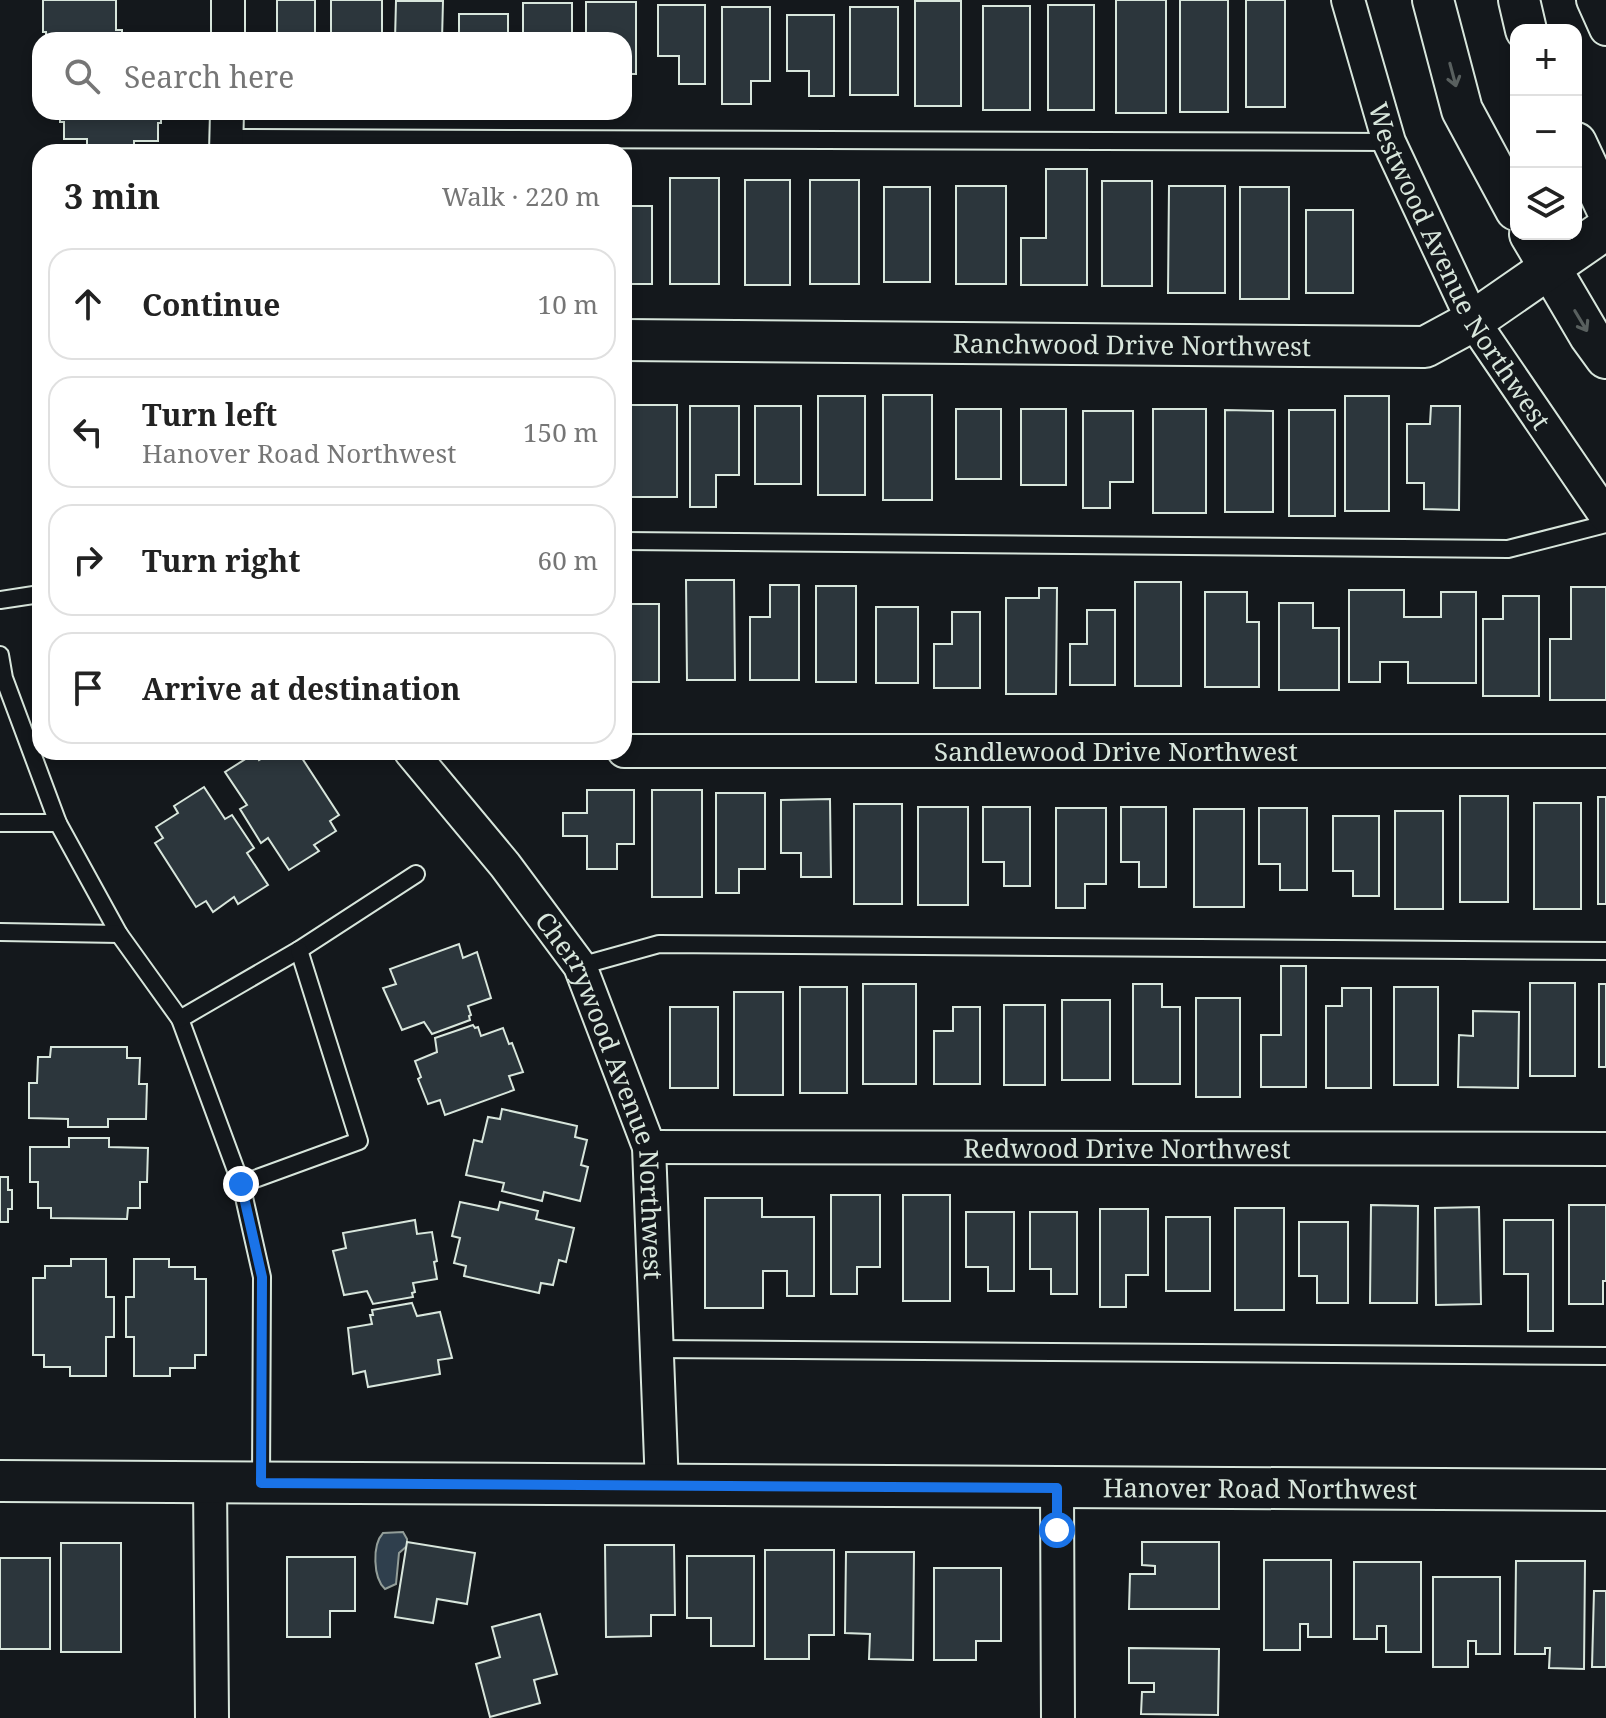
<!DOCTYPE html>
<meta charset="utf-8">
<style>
body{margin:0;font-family:"Noto Serif",serif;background:#f6f6f6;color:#222}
.controls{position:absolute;right:24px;top:24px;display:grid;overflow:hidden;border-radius:16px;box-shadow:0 4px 12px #0003}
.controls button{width:72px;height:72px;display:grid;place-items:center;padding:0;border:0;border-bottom:2px solid #e0e0e0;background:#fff;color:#222;font:40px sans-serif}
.stop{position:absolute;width:24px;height:24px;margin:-18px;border:6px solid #1a73e8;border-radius:50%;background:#fff}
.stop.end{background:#1a73e8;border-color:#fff;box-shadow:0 2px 8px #0008}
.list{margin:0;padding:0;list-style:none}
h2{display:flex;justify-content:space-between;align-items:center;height:104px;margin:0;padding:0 32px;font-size:34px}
h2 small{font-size:26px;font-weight:400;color:#767676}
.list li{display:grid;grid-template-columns:52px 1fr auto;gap:24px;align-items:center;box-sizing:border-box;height:112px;margin:0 16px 16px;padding:0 16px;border:2px solid #e0e0e0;border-radius:24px}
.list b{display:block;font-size:30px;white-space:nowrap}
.list p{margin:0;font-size:26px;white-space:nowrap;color:#767676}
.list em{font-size:26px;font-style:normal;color:#767676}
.icon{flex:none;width:44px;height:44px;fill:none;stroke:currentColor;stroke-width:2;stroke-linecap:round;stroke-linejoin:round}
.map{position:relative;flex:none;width:1606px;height:1718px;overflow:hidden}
.search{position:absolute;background:#fff;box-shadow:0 4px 12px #0003;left:32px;top:32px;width:600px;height:88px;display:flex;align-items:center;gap:20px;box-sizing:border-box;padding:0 28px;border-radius:24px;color:#767676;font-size:30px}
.panel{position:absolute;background:#fff;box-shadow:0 4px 12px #0003;left:32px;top:144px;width:600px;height:616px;border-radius:24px}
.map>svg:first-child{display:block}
.water{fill:#2f3f4d;stroke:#939e99;stroke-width:2}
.building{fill:#2c363c;stroke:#d8e6dc;stroke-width:2}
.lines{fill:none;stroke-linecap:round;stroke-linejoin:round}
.service-casing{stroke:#d8e6dc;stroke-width:20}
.minor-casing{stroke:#d8e6dc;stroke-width:36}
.tertiary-casing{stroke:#d8e6dc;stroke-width:44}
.service{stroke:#14181c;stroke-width:16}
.minor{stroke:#14181c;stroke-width:32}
.tertiary{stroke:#14181c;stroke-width:40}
.oneway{stroke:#59605f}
.route{stroke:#1a73e8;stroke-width:10}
.labels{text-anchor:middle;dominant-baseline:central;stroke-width:6;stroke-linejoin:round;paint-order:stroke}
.street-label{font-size:26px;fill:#d8e6dc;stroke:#14181c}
</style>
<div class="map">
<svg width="1606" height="1718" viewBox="0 0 1606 1718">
<rect width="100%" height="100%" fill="#14181c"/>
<path class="water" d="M 403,1532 L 407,1539 L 407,1546 L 399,1553 L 396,1584 L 385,1589 C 373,1578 372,1545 383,1533 Z"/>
<g class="building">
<polygon points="43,0 116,0 116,30 122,30 122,40 46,38 46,32 43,32"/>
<rect x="277" y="0" width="38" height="40"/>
<rect x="331" y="0" width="51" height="40"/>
<rect x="1116" y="0" width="50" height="113"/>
<rect x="1180" y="0" width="48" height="112"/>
<rect x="1246" y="0" width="39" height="107"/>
<polygon points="396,1 443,1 442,40 395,40"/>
<rect x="915" y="1" width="46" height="105"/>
<polygon points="586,2 636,2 636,74 624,74 624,40 586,40"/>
<rect x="523" y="3" width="49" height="37"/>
<polygon points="658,5 705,5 705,84 679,84 679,56 658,56"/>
<rect x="1048" y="5" width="46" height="105"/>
<rect x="983" y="6" width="47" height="104"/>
<polygon points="722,7 770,7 770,81 751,81 751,104 722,104"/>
<rect x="850" y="7" width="48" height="88"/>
<rect x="459" y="14" width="49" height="26"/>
<polygon points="787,15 834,15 834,96 809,96 809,71 787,71"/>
<polygon points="60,112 161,112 161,123 158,123 158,141 134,141 134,150 131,152 90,152 90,149 87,149 87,139 64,139 64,122 60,122"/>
<polygon points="1046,169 1087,169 1087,285 1021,285 1021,238 1046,238"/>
<rect x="670" y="178" width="49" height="106"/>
<rect x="745" y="180" width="45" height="105"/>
<rect x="810" y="180" width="49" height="104"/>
<rect x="1102" y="181" width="50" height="105"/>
<rect x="956" y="186" width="50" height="98"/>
<polygon points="1169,186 1225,186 1225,293 1168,293"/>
<rect x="884" y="187" width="46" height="95"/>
<rect x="1240" y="187" width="49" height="112"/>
<rect x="624" y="206" width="28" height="78"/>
<rect x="1306" y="210" width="47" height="83"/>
<rect x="883" y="395" width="49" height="105"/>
<rect x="818" y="396" width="47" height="99"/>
<rect x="1345" y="396" width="44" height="115"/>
<rect x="627" y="405" width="50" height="92"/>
<polygon points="690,406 739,406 739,475 716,475 716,507 690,507"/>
<rect x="755" y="406" width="46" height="78"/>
<polygon points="1431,406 1460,406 1459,510 1424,509 1424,483 1407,483 1407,424 1430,424"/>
<rect x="956" y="409" width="45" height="70"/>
<rect x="1021" y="409" width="45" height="76"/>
<rect x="1153" y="409" width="53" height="104"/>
<polygon points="1225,410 1273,411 1273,512 1225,512"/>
<rect x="1289" y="410" width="46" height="106"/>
<polygon points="1083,411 1133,411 1133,482 1110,482 1110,508 1083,508"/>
<polygon points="686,580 734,580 735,680 687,680"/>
<rect x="1135" y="582" width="46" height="104"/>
<polygon points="770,585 799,585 799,680 750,680 750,617 770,617"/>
<rect x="816" y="586" width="40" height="96"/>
<polygon points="1571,587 1606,587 1606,700 1550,700 1550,639 1571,639"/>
<polygon points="1039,588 1057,588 1056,694 1006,694 1006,598 1039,598"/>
<polygon points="1349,590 1404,590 1404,617 1441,617 1441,592 1476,592 1476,683 1408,683 1408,662 1380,662 1380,682 1349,682"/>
<polygon points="1205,592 1247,592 1247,622 1259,622 1259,687 1205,687"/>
<polygon points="1503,596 1539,596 1539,696 1483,696 1483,619 1503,619"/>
<polygon points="1279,603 1313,603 1313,628 1339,628 1339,690 1279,690"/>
<rect x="624" y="604" width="35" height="78"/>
<rect x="876" y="607" width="42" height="76"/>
<polygon points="1087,610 1115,610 1115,685 1070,685 1070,644 1087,644"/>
<polygon points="952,612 980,612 980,688 934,688 934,644 952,644"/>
<polygon points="272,752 286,752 289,756 298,752 339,815 330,821 336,831 314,845 319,851 289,870 268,838 261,843 240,809 247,805 225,772 255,753 259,760"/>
<polygon points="204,787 225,819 232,815 254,848 247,853 268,885 238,904 234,897 213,912 206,901 196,907 155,843 163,838 156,827 178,813 174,806"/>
<polygon points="587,790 634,790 634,844 617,844 617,869 587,869 587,836 563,836 563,813 587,813"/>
<rect x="652" y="790" width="50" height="107"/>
<polygon points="716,793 765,793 765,869 739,869 739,893 716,893"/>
<rect x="1460" y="796" width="48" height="106"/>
<rect x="1598" y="797" width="8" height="107"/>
<polygon points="830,799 831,877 801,877 801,853 781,853 781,800"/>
<rect x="1534" y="803" width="47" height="106"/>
<rect x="854" y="804" width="48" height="100"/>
<rect x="918" y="807" width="50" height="98"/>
<polygon points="983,807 1030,807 1030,886 1004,886 1004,862 983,862"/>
<polygon points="1121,807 1166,807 1166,887 1139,887 1139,862 1121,862"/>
<polygon points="1056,808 1106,808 1106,884 1085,884 1085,908 1056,908"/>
<polygon points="1259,808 1307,808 1307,890 1280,890 1280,864 1259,864"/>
<rect x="1194" y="809" width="50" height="98"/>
<rect x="1395" y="811" width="48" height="98"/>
<polygon points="1333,816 1379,816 1379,896 1353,896 1353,871 1333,871"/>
<polygon points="459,944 463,958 477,952 491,998 468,1006 471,1015 469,1016 470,1020 432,1034 424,1022 402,1030 383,988 396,984 390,969"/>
<polygon points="1281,966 1306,966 1306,1087 1261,1087 1261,1035 1281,1035"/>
<rect x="1530" y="983" width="45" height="93"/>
<rect x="863" y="984" width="53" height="100"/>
<polygon points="1133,984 1162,984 1162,1007 1180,1007 1180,1084 1133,1084"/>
<rect x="1599" y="984" width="7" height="83"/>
<rect x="800" y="987" width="47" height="106"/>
<rect x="1394" y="987" width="44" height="98"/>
<polygon points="1342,988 1371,988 1371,1088 1326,1088 1326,1006 1342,1006"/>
<rect x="734" y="992" width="49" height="103"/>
<rect x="1196" y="998" width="44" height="99"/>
<rect x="1062" y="1000" width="48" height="80"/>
<rect x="1004" y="1005" width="41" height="80"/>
<rect x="670" y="1007" width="48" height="81"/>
<polygon points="953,1007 980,1007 980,1084 934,1084 934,1031 953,1031"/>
<polygon points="1473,1011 1519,1012 1518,1088 1458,1087 1459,1035 1473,1036"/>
<polygon points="473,1025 475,1028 478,1027 481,1036 503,1028 509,1044 512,1043 523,1072 509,1076 514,1090 445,1115 440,1100 428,1104 418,1079 421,1077 415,1061 437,1052 435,1038"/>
<polygon points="51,1047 127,1047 127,1058 140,1058 139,1084 147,1084 146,1119 108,1119 108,1127 68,1127 68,1119 29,1118 29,1083 37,1083 38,1057 50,1057"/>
<polygon points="502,1109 577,1126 575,1137 587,1140 581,1165 588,1167 580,1201 544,1192 542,1201 502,1191 504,1183 466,1175 474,1140 482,1142 488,1117 500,1119"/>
<polygon points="69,1138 109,1138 109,1147 148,1148 147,1182 140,1182 140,1208 128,1208 127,1219 51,1218 51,1208 38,1208 38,1182 30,1182 30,1147 69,1147"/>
<polygon points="0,1177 8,1177 8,1190 12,1190 12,1209 8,1209 8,1222 0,1222"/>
<polygon points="831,1195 880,1195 880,1267 857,1267 857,1294 831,1294"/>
<rect x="903" y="1195" width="47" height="106"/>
<polygon points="705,1198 762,1198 762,1217 814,1217 814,1296 787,1296 787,1271 763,1271 763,1308 705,1308"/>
<polygon points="460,1202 498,1210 500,1202 538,1211 536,1219 574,1228 566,1262 559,1260 553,1285 541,1283 539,1293 464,1276 466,1266 454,1263 460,1238 452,1236"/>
<polygon points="1371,1205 1418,1206 1417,1303 1370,1303"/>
<polygon points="1569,1205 1606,1205 1606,1281 1603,1281 1603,1304 1569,1304"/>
<polygon points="1479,1207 1481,1304 1436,1305 1435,1208"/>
<rect x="1235" y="1208" width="49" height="102"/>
<polygon points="1100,1209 1148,1209 1148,1275 1126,1275 1126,1307 1100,1307"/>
<polygon points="966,1212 1014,1212 1014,1291 988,1291 988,1267 966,1267"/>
<polygon points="1030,1212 1077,1212 1077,1294 1051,1294 1051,1269 1030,1269"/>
<rect x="1166" y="1217" width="44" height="74"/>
<polygon points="415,1220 417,1234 432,1232 437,1261 434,1262 437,1279 413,1283 415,1292 412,1293 413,1297 373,1304 367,1291 344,1295 333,1251 346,1248 343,1233"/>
<polygon points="1504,1220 1553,1220 1553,1331 1528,1331 1528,1274 1504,1274"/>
<polygon points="1299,1222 1348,1222 1348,1303 1317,1303 1317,1276 1299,1276"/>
<polygon points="71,1259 106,1259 106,1297 114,1297 114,1337 106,1337 106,1376 70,1376 70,1367 44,1367 44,1355 33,1355 33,1278 45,1278 45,1266 71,1266"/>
<polygon points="134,1259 169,1259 169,1267 195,1267 195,1279 206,1279 206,1355 195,1355 195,1368 170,1368 170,1376 134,1376 134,1337 126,1337 126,1297 134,1297"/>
<polygon points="412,1303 417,1316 440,1312 452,1358 438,1360 440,1374 368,1387 365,1371 353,1374 348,1328 372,1324 370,1315 373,1315 372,1310"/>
<polygon points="407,1542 475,1553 467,1604 437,1599 433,1623 395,1617"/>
<polygon points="1142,1542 1219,1542 1219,1609 1129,1609 1130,1574 1155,1574 1155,1566 1142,1565"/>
<rect x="61" y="1543" width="60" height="109"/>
<polygon points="605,1545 674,1545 675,1615 651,1615 651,1636 606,1637"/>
<polygon points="765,1550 834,1550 834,1635 809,1635 809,1659 765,1659"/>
<polygon points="846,1552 914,1552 913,1660 869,1659 870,1634 845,1633"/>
<polygon points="687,1556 754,1556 754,1646 711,1646 711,1618 687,1618"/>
<polygon points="287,1557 355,1557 355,1611 330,1611 330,1637 287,1637"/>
<rect x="0" y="1558" width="50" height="91"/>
<polygon points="1264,1560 1331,1560 1331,1637 1308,1637 1308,1624 1300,1624 1300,1650 1264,1650"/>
<polygon points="1516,1561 1585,1561 1584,1669 1549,1668 1550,1648 1545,1648 1545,1654 1515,1654"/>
<polygon points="1354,1562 1421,1562 1421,1652 1386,1652 1386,1626 1377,1626 1377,1639 1354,1639"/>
<polygon points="934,1568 1001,1568 1001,1641 976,1641 976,1660 934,1660"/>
<polygon points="1433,1577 1500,1577 1500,1654 1476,1654 1476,1641 1468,1641 1468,1667 1433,1667"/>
<polygon points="1594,1591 1606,1591 1606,1667 1592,1667"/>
<polygon points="540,1614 557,1674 534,1680 540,1703 490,1717 476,1664 500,1657 492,1627"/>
<polygon points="1129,1648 1219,1649 1218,1715 1141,1714 1142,1692 1154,1692 1154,1683 1129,1683"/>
</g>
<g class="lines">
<defs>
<g id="service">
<polyline points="226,138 1389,142"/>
<polyline points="624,541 1508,549 1606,524"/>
<polyline points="0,600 40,594"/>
<polyline points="0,655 4,678 58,823 119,934 180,1019 241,1184 262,1277 261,1482"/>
<polyline points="0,823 58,823"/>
<polyline points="0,932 119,934"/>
<polyline points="580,966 659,944 1606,951"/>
<polyline points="180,1019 299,950 416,874"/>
<polyline points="241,1184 359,1141 299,950"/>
<polyline points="656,1349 1606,1356"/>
</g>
<g id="minor">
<path id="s1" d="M 1348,0 L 1389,142 L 1473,321 L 1606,516"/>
<polyline points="1593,0 1606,29"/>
<polyline points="228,40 228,0"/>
<polyline points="226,152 227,112"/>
<path id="s2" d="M 624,751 L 1606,751"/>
<path id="s3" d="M 411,752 L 505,865 L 580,966 L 649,1147 L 662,1486"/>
<path id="s4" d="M 649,1147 L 1606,1149"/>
<polyline points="210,1482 212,1718"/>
<polyline points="1057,1488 1058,1718"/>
</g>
<g id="tertiary">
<polyline points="1433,0 1462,110 1516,210"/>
<polyline points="1519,0 1526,30"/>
<polyline points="1576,143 1606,207"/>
<polyline points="1530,234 1590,336 1606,358"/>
<path id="s5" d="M 624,340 L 1425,347 L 1473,321 L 1606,229"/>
<path id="s6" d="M 0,1481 L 1606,1490"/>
</g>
</defs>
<use href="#service" class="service-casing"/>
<use href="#minor" class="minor-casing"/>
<use href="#tertiary" class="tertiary-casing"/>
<use href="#service" class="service"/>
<use href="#minor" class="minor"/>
<use href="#tertiary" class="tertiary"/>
</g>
<defs><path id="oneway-shaft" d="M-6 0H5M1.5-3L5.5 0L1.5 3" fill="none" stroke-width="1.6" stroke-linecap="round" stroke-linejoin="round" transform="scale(2)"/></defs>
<g class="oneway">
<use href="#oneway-shaft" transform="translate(1453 75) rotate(75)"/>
<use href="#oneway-shaft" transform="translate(1581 321) rotate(59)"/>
</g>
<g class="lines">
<polyline class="route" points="241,1184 262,1277 261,1483 1057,1488 1057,1530"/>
</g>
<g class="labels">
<g class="street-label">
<text stroke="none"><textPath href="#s1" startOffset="290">Westwood Avenue Northwest</textPath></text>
<text stroke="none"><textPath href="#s5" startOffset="508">Ranchwood Drive Northwest</textPath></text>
<text stroke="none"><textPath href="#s2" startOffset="492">Sandlewood Drive Northwest</textPath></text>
<text stroke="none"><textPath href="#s3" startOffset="404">Cherrywood Avenue Northwest</textPath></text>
<text stroke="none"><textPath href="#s4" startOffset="478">Redwood Drive Northwest</textPath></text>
<text stroke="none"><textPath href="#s6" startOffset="1260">Hanover Road Northwest</textPath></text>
</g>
</g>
</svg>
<div class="controls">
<button>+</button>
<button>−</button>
<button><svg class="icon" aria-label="layers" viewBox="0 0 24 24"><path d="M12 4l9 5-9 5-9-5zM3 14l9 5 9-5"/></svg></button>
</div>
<div class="stop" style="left:1057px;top:1530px"></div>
<div class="stop end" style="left:241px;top:1184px"></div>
<div class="search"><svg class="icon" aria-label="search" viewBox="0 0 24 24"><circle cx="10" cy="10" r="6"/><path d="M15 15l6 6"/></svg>Search here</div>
<section class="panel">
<h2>3 min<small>Walk · 220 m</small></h2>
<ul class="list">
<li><svg class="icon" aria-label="ahead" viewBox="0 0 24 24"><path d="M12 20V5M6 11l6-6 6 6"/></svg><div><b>Continue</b></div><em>10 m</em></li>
<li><svg class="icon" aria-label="left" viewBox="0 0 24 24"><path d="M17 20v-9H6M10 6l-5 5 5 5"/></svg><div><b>Turn left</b><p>Hanover Road Northwest</p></div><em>150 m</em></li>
<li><svg class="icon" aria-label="right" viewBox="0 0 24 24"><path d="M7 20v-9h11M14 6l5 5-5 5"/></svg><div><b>Turn right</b></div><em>60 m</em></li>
<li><svg class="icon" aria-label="arrive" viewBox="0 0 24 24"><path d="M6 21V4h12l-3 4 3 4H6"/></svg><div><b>Arrive at destination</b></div></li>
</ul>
</section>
</div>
